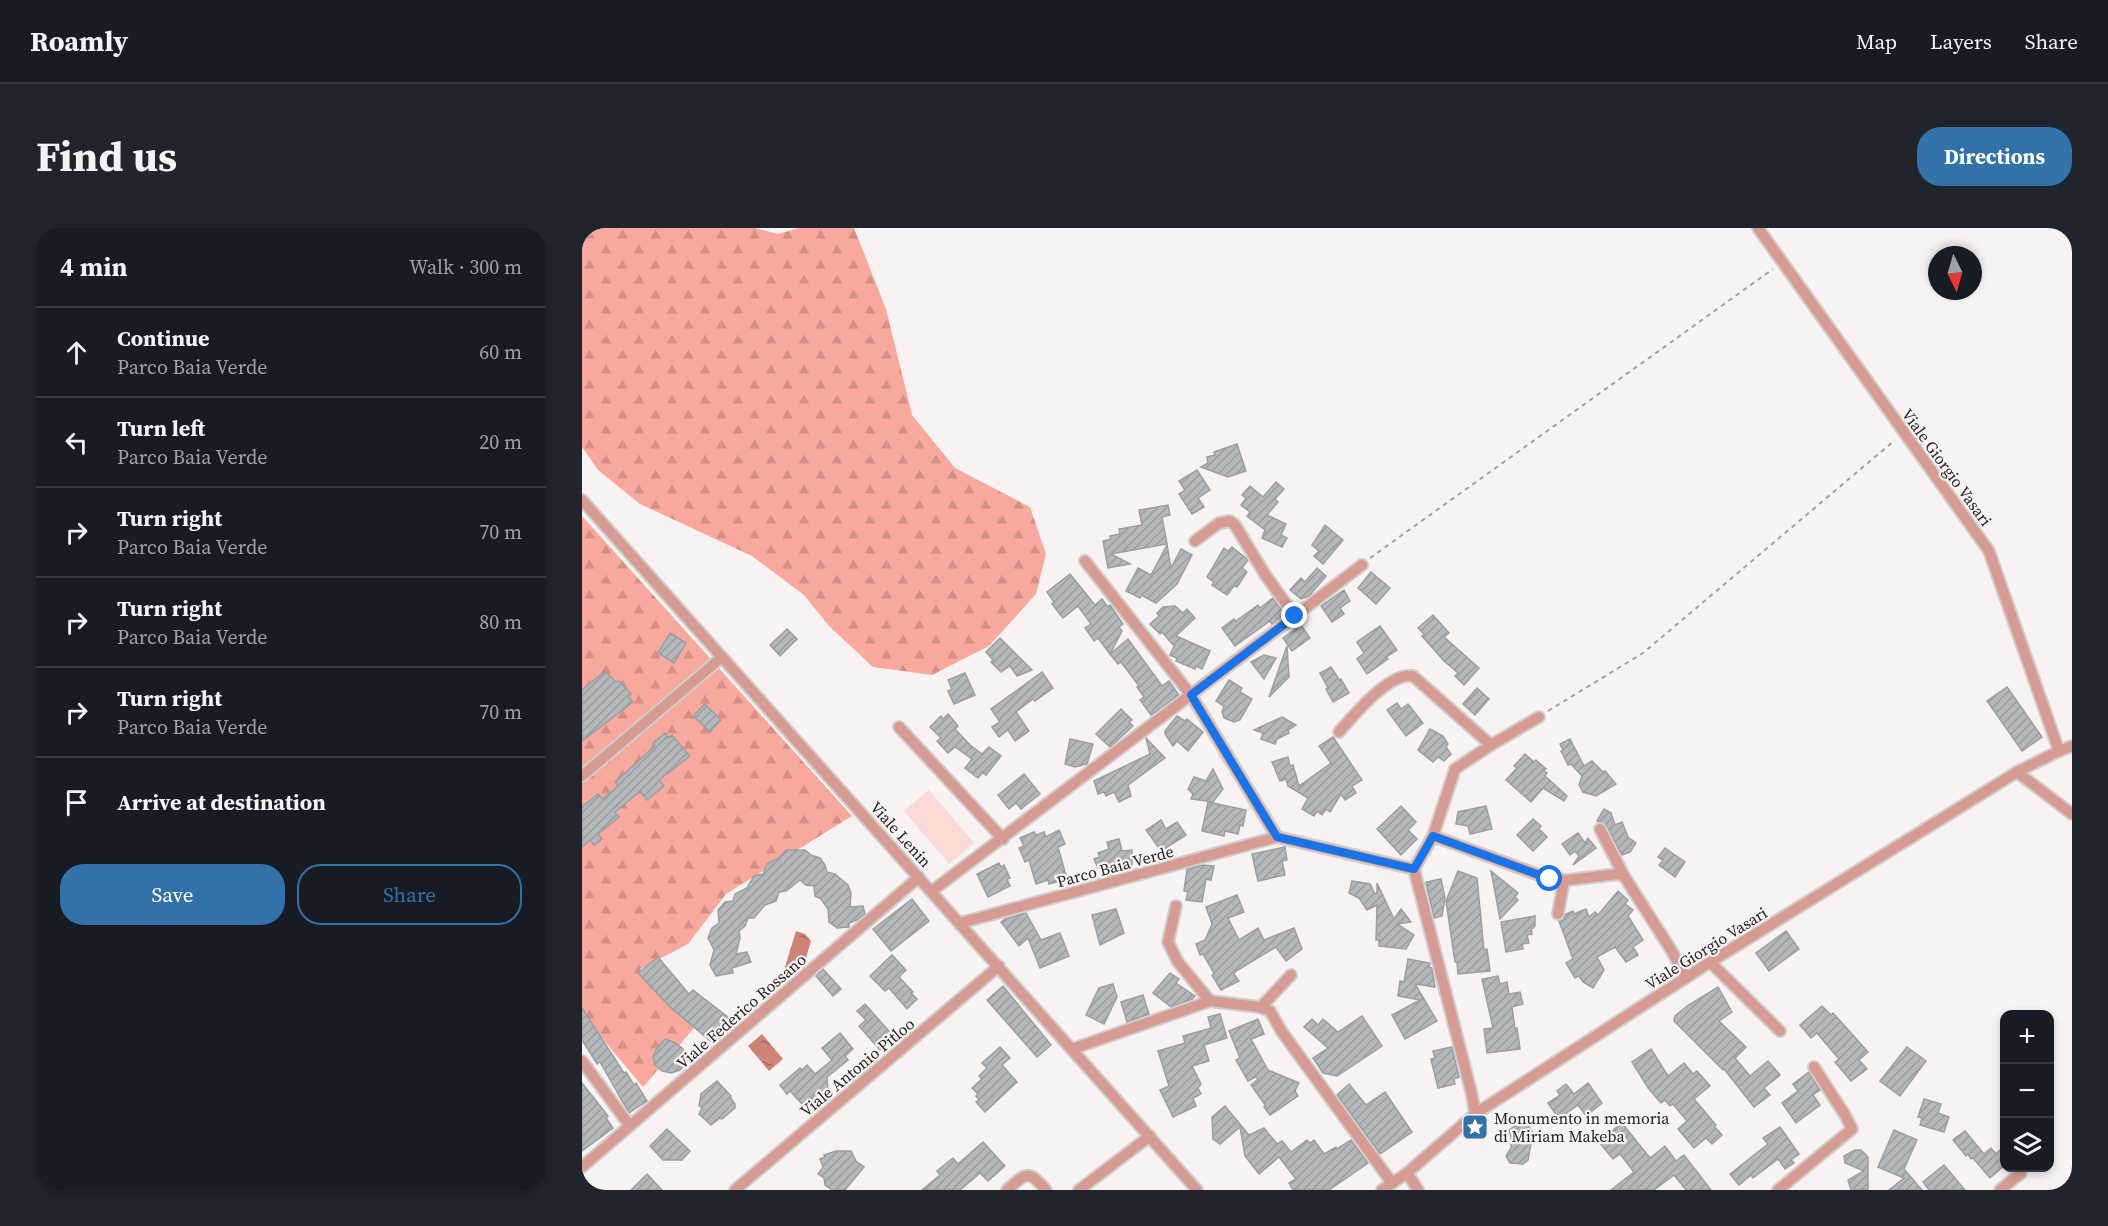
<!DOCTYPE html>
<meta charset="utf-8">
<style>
body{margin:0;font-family:"Source Serif 4",serif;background:#20242c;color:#f1f3f6}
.controls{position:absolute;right:18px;bottom:18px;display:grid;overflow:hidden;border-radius:12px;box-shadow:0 3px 9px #0003}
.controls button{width:54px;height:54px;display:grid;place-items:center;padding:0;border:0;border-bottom:2px solid #363941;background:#171b24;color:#f1f3f6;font:30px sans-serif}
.compass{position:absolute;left:1346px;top:18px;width:54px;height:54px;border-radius:50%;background:#171b24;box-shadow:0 3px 9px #0003;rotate:175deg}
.stop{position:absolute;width:18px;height:18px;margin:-14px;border:4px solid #1a73e8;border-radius:50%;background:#fff}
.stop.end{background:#1a73e8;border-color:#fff;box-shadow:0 2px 6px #0008}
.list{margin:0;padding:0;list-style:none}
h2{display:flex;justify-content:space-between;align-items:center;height:78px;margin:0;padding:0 24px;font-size:26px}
h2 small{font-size:20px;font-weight:400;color:#9ea1a6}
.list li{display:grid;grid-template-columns:39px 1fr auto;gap:18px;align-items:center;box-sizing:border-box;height:90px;padding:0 24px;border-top:2px solid #363941}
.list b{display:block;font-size:22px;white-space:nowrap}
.list p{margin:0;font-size:20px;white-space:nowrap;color:#9ea1a6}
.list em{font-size:20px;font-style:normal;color:#9ea1a6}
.actions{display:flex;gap:12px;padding:18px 24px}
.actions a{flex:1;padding:14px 0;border:2px solid #3272a9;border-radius:24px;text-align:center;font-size:21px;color:#3272a9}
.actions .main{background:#3272a9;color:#fff}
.icon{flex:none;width:33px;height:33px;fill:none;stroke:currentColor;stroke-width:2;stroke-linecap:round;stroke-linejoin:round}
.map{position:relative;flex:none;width:1490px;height:962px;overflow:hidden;border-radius:24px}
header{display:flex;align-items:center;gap:36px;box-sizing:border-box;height:84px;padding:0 30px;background:#171b24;border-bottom:2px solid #363941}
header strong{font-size:28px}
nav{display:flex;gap:33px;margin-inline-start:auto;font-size:21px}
.intro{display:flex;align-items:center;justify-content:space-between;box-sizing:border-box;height:144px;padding:0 36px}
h1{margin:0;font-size:42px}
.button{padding:15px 27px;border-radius:24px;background:#3272a9;color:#fff;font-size:21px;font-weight:700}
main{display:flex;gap:36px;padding:0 36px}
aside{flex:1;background:#171b24;border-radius:24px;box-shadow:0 3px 9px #0003}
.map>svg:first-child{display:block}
.green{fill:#fbdbd6}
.forest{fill:url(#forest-firs)}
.water{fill:url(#water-ripples)}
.building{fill:url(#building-hatch);stroke:#9c9fa2;stroke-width:1.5}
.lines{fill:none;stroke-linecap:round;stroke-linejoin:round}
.minor-casing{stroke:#d2cdcc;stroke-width:14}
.path{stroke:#a4a1a0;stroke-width:2;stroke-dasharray:4.5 4.5;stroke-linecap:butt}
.minor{stroke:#d69c94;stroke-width:10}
.route{stroke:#1a73e8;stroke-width:8}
.labels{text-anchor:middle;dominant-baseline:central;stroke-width:4.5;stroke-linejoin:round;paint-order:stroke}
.street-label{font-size:16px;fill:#232121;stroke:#f8f3f2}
.poi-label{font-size:16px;fill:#232121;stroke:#f8f3f2;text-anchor:start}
</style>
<header>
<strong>Roamly</strong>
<nav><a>Map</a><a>Layers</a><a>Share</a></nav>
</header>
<div class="intro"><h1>Find us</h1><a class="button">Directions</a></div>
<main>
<aside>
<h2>4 min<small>Walk · 300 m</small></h2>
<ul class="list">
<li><svg class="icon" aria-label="ahead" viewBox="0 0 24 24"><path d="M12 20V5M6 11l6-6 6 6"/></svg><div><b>Continue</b><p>Parco Baia Verde</p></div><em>60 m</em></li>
<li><svg class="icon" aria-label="left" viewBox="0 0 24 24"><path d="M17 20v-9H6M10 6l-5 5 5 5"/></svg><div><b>Turn left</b><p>Parco Baia Verde</p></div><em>20 m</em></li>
<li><svg class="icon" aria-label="right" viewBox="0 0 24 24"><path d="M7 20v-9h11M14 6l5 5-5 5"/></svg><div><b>Turn right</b><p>Parco Baia Verde</p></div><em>70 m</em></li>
<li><svg class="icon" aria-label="right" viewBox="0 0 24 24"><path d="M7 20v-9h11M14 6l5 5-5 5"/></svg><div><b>Turn right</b><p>Parco Baia Verde</p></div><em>80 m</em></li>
<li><svg class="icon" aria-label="right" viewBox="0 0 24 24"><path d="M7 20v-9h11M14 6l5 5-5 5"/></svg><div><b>Turn right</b><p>Parco Baia Verde</p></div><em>70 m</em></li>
<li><svg class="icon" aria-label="arrive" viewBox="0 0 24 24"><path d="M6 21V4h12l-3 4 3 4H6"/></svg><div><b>Arrive at destination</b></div></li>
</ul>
<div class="actions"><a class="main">Save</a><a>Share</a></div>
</aside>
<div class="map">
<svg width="1490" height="962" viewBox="0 0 1490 962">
<defs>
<pattern id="forest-firs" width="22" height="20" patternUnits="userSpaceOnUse" patternTransform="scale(1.5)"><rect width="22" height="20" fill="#f8a89c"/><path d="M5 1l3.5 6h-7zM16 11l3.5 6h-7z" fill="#d49086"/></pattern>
<pattern id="water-ripples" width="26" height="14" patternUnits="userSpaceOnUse" patternTransform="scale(1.5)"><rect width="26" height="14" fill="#cf8377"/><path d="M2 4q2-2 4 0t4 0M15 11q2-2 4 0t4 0" fill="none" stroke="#a86b61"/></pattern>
<pattern id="building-hatch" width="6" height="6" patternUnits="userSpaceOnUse" patternTransform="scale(1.5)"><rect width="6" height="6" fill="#b5b8bb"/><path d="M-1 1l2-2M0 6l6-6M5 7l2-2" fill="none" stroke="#9b9ea0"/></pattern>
</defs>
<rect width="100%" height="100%" fill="#f8f3f2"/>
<polygon class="green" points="347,562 392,615 367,636 322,583"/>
<g class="forest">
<polygon points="0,0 173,0 196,6 217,0 272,0 304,81 330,187 373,240 448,279 464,326 454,366 407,418 350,447 291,439 247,398 222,367 170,328 58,276 16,242 0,219"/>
<polygon points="0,288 270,588 144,666 106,716 58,741 112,800 61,859 10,798 0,807"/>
</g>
<g class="water">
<polygon points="214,703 223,706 229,713 221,740 213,747 203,739"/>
<polygon points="180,806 201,831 187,843 166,818"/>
</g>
<g class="building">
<polygon points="655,216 664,243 646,249 619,239 626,235 625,229 633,227 632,224"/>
<polygon points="615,242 628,262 616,270 622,279 610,286 597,266 603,262 597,253"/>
<polygon points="694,254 702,261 693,271 696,274 685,287 704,296 699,307 705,310 700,319 680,310 683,302 665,288 668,284 659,277 664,270 660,267 668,258 681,269"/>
<polygon points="586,277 588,287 580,289 585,316 529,326 548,336 526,340 521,313 529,311 528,308 538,306 537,301 560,297 557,282"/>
<polygon points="743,297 761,312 741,336 732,328 737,323 730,317"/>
<polygon points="585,317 589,340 599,321 610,327 595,356 574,375 559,367 558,370 544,363 556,340 569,347"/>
<polygon points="650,319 666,332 660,340 665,344 655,359 652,358 645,367 630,357 632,354 625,349 642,320 646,323"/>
<polygon points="735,340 744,348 727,368 719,371 708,362 719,350 723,354"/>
<polygon points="789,344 808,360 794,376 776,360"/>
<polygon points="488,346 513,377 520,371 526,379 528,377 541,396 537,399 540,403 528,426 516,410 512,413 503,400 509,396 496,378 481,390 470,376 472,374 465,364"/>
<polygon points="762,362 768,373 758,380 762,386 750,394 739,378"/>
<polygon points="691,370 703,386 690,396 688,393 653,418 640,400 652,391 654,393 676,377 678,380"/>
<polygon points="593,378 601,385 605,381 613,390 594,408 628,423 620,441 614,438 613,441 594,433 595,430 588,427 592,418 580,404 578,406 568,396 577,388 575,385 581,379"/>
<polygon points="851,387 867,405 862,409 897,440 882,457 873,448 876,445 862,433 840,408 842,406 836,400"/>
<polygon points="719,397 728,410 710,423 701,410"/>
<polygon points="798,398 815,422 804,429 806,431 785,446 775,431 782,425 775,414"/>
<polygon points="205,401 215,411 198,428 188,417"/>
<polygon points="88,405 104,415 92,435 76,425"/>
<polygon points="418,410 450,442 435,448 428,438 419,444 409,434 411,432 404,424"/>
<polygon points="546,411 580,458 587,453 597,467 569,487 558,472 562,469 555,459 557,458 539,434 536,436 528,426"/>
<polygon points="705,418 707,449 687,469"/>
<polygon points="682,427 694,430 682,451 669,434"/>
<polygon points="749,439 758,453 759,451 767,465 751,474 744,461 746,460 738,445"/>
<polygon points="23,443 34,454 37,453 49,466 46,469 51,474 0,513 0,462"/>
<polygon points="460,444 471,460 453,473 451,471 434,484 447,503 433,513 426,502 417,509 410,499 418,494 409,481"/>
<polygon points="383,445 393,467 372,476 366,463 370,461 366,452"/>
<polygon points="647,452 660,460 658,464 670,471 658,492 652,494 642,490 640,484 642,478 634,473"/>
<polygon points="1425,459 1460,509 1440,523 1405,473"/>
<polygon points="895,460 907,471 893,487 881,476"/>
<polygon points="815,475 819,481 826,476 841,495 824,508 805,482"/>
<polygon points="123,476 139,492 128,504 111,488"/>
<polygon points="539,481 550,492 547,494 551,498 528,519 514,506"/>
<polygon points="366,486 376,498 373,501 388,517 400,526 407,519 419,528 404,547 401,544 396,550 383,540 390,531 373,519 366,525 355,513 359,510 348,499 359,488 361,491"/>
<polygon points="595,488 603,493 605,491 621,504 606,523 595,513 591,518 583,506 583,503"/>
<polygon points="700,489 714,497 706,502 707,505 695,511 693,516 679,511 681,505 672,502"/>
<polygon points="848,501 861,508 866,516 864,519 869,526 862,533 856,529 851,534 836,522"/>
<polygon points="83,505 87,510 90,507 108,528 77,552 82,558 65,572 58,563 33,584 37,589 16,606 20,611 12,617 8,612 0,619 0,579 16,566 21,571 36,558 33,554 73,518 71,515"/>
<polygon points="751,509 780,552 770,558 774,565 763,572 759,566 748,584 744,581 740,587 735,583 732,588 720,581 726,570 706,558 704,551 698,553 690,534 706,529 708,538 711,537 717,558 749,535 737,518"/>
<polygon points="564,510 583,530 546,557 549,568 537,574 532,564 524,568 522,564 516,566 512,553 568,526"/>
<polygon points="488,511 511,516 505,536 493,539 483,536"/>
<polygon points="988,511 1002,538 1010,533 1021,544 1023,543 1034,556 1014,568 1001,564 997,557 1000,548 989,536 986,537 979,523 981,522 978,516"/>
<polygon points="943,526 952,534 954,532 964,541 961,542 965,545 963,548 985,568 982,573 961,560 949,574 924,552 935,540 932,538"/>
<polygon points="631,541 641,561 631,574 609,571 611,566 606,561 612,549 624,553"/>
<polygon points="442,546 458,566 439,581 434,575 427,581 416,567"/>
<polygon points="626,574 664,582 661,598 658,597 656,606 643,603 642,608 620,603"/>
<polygon points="819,578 834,594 826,602 835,611 819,627 795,601"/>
<polygon points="904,578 910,601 888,606 886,598 874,596 876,584"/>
<polygon points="1022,581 1029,585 1033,597 1040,594 1046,609 1054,615 1048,624 1040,627 1024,597 1015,593"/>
<polygon points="951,591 959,598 957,601 965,609 951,623 935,607"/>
<polygon points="579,592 584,601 595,594 604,607 579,623 564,602"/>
<polygon points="477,602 483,616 476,619 485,651 467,656 466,652 454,656 447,632 443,634 437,620 442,618 438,610 452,604 454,607 462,604 464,609"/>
<polygon points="996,605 1003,615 1006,610 1014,620 991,637 997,628 993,623 988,627 980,616"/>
<polygon points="537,611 540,623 550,622 550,639 522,645 520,639 516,640 512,631 518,629 516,625 527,621 525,614"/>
<polygon points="703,619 705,632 700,633 703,647 676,653 670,626"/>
<polygon points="1083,620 1103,634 1093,649 1077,637 1081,632 1076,629"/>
<polygon points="204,622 223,622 229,627 238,630 243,637 245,644 253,646 266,657 269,665 268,679 281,678 283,686 275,692 267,695 267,699 255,700 247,694 246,681 239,671 233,668 232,658 224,657 218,652 204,663 197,664 194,673 183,677 172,690 166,690 163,698 157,703 158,710 154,726 165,724 169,734 150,740 151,745 134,748 128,737 132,722 126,710 130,700 137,695 136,682 143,674 151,673 153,666 165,660 172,648 181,646 185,636 197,630"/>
<polygon points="417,635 419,639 422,637 428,650 425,651 428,658 406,669 395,646"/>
<polygon points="621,637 632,638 629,652 624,651 620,674 604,672 606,664 602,663 605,641"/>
<polygon points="876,643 895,650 902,722 905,721 908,743 876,746 875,734 873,734 864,673"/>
<polygon points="909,643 936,665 933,669 936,672 918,691"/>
<polygon points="859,651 863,670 860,688 852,690 844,654"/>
<polygon points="770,653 788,656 793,666 795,665 795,655 812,691 819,681 829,694 815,696 832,707 824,721 797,718 797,712 794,712 795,677 785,682 777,670 767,665"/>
<polygon points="1036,663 1046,672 1043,676 1051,682 1046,688 1061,712 1051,719 1056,727 1044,734 1033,719 1015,729 1022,742 1011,760 1001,754 997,748 993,750 984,735 991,731 977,693 981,691 984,686 991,683 992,686 1004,681 1007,689 1013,684 1016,687"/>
<polygon points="655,667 662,684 646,690 657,712 676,700 682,712 712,700 720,721 704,733 694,719 654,743 652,746 657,753 639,762 630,747 632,745 621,726 618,727 614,716 623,712 630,696 624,679"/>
<polygon points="330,671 347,693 309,723 291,701"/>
<polygon points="534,681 542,705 518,717 510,687"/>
<polygon points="444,685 459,712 478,705 487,728 458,740 446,710 437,718 419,694 423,691"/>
<polygon points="953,688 953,698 949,702 950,706 945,707 947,715 940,716 941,721 924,724 919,694"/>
<polygon points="1204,703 1217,721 1187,743 1174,725"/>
<polygon points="310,727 324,742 317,749 331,764 329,765 335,771 325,781 307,760 303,763 288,748"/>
<polygon points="76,729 107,766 111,762 151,793 132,816 88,779 56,745"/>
<polygon points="826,731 848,735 847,739 850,740 853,759 833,756 855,793 823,811 810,787 838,772 816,768 818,753 822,754"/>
<polygon points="241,741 259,761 251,768 234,748"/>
<polygon points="588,745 597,751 594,755 613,768 610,771 589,779 571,765"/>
<polygon points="916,748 918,756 925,754 927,766 938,764 941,776 930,779 933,801 935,800 938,821 905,825 902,801 911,800 900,751"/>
<polygon points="531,756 535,769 522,796 504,787 517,760"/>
<polygon points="421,758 469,817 455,829 405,772"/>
<polygon points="1136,759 1150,784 1137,793 1164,819 1153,830 1168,848 1186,833 1198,847 1182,860 1188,867 1172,879 1142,841 1141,842 1092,793 1093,788 1105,778"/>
<polygon points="561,767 567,786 545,794 539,774"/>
<polygon points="283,776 313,810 298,822 277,798 284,792 275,783"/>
<polygon points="1240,778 1249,787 1251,785 1286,824 1277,832 1285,841 1269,853 1253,834 1257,831 1235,805 1229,810 1218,797"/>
<polygon points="0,780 42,845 44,844 52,857 54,855 65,873 47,885 18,834 15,836 0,812"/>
<polygon points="638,786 645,810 622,817 627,833 610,838 619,856 616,860 619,866 611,870 614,878 591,889 578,862 587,858 576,823 603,815 601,808 629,800 626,789"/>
<polygon points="780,788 800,818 755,848 741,845 731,830 746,820 722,799 730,791 736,797 741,791 756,804"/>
<polygon points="676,791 682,806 669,811 686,842 717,855 713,863 716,868 688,887 682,879 684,878 669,857 676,851 674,849 666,853 654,832 658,830 647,803"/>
<polygon points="258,805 271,821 263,828 266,832 245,849 246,862 232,874 229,870 221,877 208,863 205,866 198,857 218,840 220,842 225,837 233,846 250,832 240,820"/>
<polygon points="83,811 92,814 101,821 102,828 107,831 98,842 89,845 80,843 73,837 71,829 74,822"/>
<polygon points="418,819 428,830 420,837 435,854 403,884 394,874 397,872 394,868 396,866 390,860 400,851 397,848 405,840 400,835"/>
<polygon points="870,819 877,849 872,851 873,856 856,860 849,831 853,830 851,823"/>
<polygon points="1325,819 1344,833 1318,868 1298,853"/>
<polygon points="1069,821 1086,848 1102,835 1111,846 1115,843 1128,858 1112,871 1134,897 1132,898 1140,907 1130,916 1124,910 1112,920 1096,901 1105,893 1091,876 1088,878 1083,872 1079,875 1066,860 1050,834"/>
<polygon points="1227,844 1238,862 1231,867 1238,877 1214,895 1200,875 1216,863 1211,856"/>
<polygon points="135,853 149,868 148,869 153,876 153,880 140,891 138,890 129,897 117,886 120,880 117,878 119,866"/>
<polygon points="0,855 26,888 24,890 31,900 0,923"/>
<polygon points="1006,855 1020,875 1004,888 996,877 977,891 966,875 978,867 975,863 984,856 992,866"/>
<polygon points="767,856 784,877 803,864 830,904 798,926 755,867"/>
<polygon points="1342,871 1359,876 1356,885 1367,889 1362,904 1338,897 1340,890 1336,889"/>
<polygon points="643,878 667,907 682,900 695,916 700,913 709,924 725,912 728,915 732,912 742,926 754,919 755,921 769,912 786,935 747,962 711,962 707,955 714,951 697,929 677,946 663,928 658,899 638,916 631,911 630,889"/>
<polygon points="942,891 951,905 946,932 941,936 928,935 924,928 929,920 929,909 927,902"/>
<polygon points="1040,895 1068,930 1083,918 1094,933 1102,927 1129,962 1104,962 1092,947 1072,962 1029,962 1052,944 1038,926 1031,931 1016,913"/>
<polygon points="1198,899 1217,926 1209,932 1212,935 1203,941 1196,931 1171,950 1169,947 1157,957 1148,946 1186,916 1181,910"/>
<polygon points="85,901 108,923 100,932 81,932 68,918"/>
<polygon points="1312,902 1335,912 1322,941 1340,962 1307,962 1322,950 1296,939"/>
<polygon points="1383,903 1402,926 1409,920 1414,926 1422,918 1422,938 1408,950 1391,930 1389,931 1386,926 1384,928 1371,912"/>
<polygon points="401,914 423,938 406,953 398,945 378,962 340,962 358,947 355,943 371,930 376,936"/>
<polygon points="1273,922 1279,922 1286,929 1286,962 1269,962 1266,952 1282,943 1263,935 1262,928"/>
<polygon points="254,923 269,923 274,933 282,939 263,962 250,962 243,957 242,950 236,946 241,939 238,931 243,929 242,927"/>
<polygon points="1362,937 1383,962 1347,962 1341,954"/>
<polygon points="65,946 80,962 49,962"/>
</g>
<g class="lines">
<defs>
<g id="minor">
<polyline points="0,272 615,962"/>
<polyline points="613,313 637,295 648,293 653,297 684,348 713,388"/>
<polyline points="503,333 609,467 695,609"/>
<polyline points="317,499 421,611"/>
<path d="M 757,504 C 772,487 807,444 831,448 L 909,517"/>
<polyline points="1477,523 1490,518"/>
<polyline points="1435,544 1490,586"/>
<polyline points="0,548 140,429"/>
<polyline points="1018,601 1042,648"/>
<polyline points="851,608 968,651 986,652 1036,646 1042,648 1091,725 1104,750"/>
<polyline points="832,641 890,867 893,886"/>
<polyline points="350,663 780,337"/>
<polyline points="594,678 586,714 596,734 628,773"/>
<polyline points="976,686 982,652"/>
<polyline points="378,695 695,609 832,641 851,608 873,541 909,517 957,489"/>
<polyline points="1128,734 1198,803"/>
<polyline points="679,779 709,747"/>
<polyline points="490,821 628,773 677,779 688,783 700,804 810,955"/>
<polyline points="0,833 48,898"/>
<polyline points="0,939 337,649"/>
<polyline points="825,945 836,962"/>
<polyline points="153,962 417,738"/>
<path d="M 425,962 C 444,945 446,941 464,962"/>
<polyline points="497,962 568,908"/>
<polyline points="800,962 825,945 893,886 1125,736 1435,544 1477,523 1407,323 1176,0"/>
<polyline points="1196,962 1270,901 1263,887 1232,839"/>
<polyline points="1418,962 1439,945"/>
</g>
</defs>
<use href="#minor" class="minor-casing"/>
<g class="path">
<polyline points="788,330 1191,41"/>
<polyline points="966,483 1061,425 1313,212"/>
</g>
<use href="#minor" class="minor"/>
</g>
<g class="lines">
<polyline class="route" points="713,388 609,467 695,609 832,641 851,608 968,651"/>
</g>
<defs>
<symbol id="sight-square" viewBox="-11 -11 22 22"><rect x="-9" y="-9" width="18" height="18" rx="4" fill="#3272a9" stroke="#f8f3f2"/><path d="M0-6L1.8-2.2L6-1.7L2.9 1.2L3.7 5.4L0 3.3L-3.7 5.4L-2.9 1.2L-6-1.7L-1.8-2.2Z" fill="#fff"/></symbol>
</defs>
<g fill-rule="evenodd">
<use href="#sight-square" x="878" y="884" width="30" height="30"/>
</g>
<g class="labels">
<g class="street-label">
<text transform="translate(1365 239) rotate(54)">Viale Giorgio Vasari</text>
<text transform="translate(319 606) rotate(48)">Viale Lenin</text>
<text transform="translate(533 638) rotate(-15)">Parco Baia Verde</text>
<text transform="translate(1124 720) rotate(-32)">Viale Giorgio Vasari</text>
<text transform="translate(159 783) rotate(-41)">Viale Federico Rossano</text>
<text transform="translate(275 839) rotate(-40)">Viale Antonio Pitloo</text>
</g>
<g class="poi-label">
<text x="912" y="890">Monumento in memoria<tspan x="912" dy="18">di Miriam Makeba</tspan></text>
</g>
</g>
</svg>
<div class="controls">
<button>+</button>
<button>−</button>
<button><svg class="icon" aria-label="layers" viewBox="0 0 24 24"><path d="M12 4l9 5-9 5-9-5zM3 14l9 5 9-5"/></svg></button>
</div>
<svg class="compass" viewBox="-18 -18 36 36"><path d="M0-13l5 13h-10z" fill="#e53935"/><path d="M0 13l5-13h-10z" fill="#9ea1a6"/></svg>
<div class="stop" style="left:968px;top:651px"></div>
<div class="stop end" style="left:713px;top:388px"></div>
</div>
</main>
